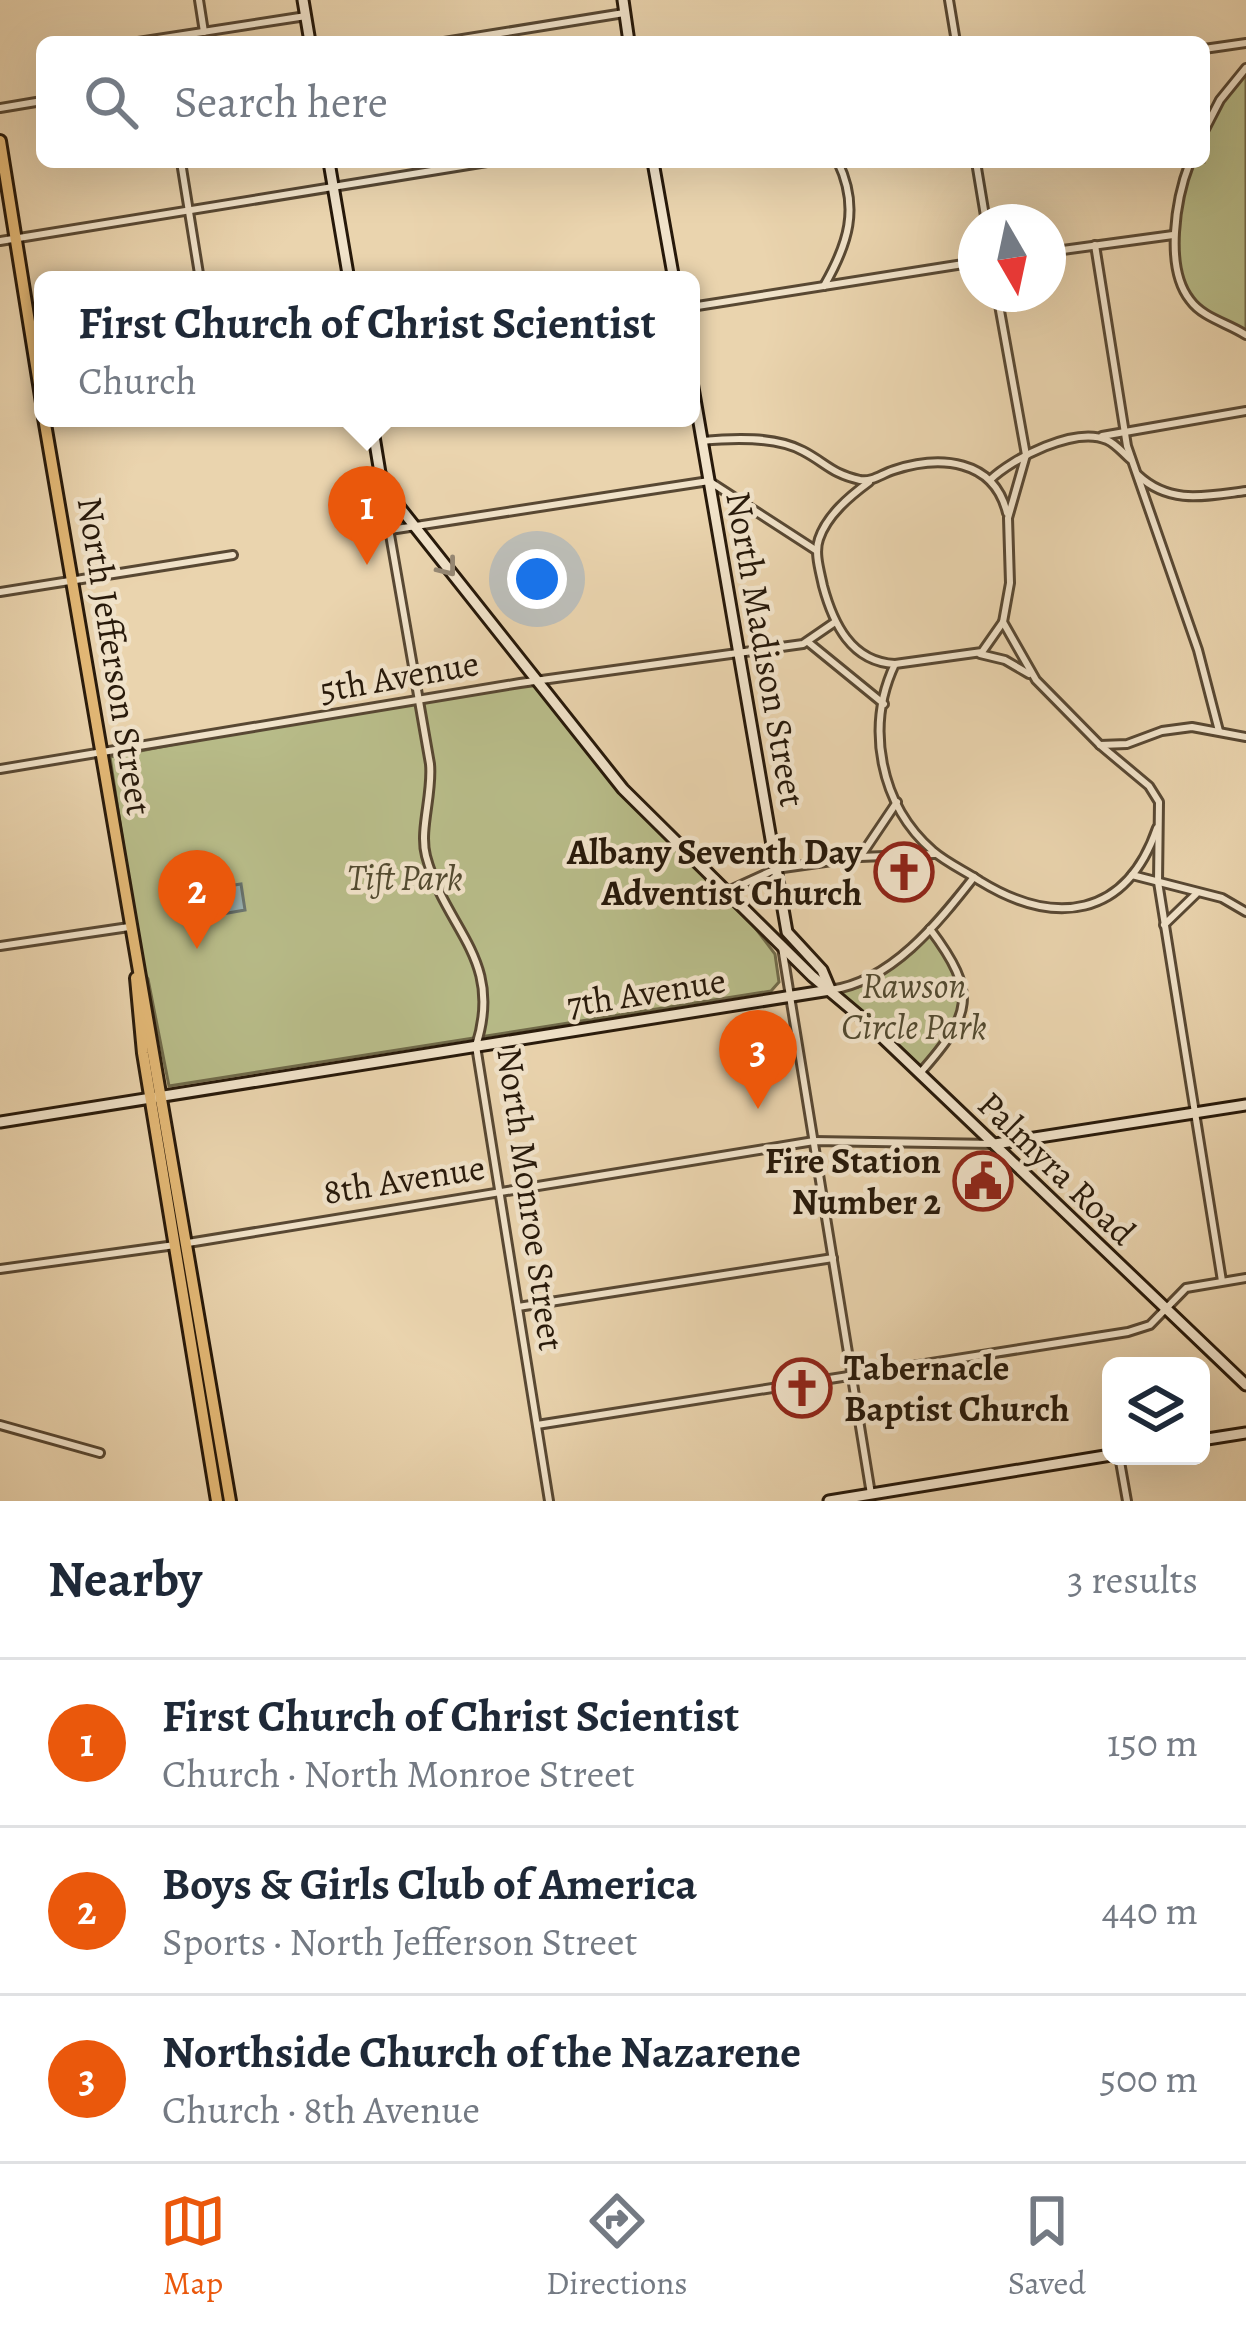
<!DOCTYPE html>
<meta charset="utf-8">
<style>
body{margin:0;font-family:Alegreya,serif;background:#f2f2f3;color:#1f2937}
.controls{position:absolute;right:36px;bottom:36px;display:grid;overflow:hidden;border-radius:18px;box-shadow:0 12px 48px #0002}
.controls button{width:108px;height:108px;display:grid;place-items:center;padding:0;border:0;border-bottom:3px solid #e0e1e3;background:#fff;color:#1f2937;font:60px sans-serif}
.compass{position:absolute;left:958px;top:204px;width:108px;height:108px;border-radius:50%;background:#fff;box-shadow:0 12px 48px #0002;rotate:171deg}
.you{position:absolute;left:537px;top:579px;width:42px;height:42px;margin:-30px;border:9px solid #fff;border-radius:50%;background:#1a73e8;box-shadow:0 0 0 18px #1a73e833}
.badge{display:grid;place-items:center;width:78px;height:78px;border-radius:50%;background:#ea580c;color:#fff;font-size:39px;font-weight:700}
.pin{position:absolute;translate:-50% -99px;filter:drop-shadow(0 3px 6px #0008)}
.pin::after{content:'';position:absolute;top:63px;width:42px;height:36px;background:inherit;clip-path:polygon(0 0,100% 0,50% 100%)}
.popup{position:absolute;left:34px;top:271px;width:666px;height:156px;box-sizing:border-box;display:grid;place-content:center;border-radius:18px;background:#fff;filter:drop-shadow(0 3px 9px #0005);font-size:39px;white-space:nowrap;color:#747a83}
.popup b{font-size:45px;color:#1f2937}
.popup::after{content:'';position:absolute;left:50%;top:100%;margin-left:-24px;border:24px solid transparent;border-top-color:#fff}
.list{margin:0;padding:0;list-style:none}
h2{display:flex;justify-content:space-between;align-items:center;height:156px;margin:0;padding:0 48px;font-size:51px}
h2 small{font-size:39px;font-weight:400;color:#747a83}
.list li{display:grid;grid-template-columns:78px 1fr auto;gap:36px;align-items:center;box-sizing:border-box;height:168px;padding:0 48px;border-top:3px solid #e0e1e3}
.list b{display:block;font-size:45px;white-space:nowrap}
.list p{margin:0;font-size:39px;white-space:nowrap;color:#747a83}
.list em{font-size:39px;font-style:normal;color:#747a83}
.icon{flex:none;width:66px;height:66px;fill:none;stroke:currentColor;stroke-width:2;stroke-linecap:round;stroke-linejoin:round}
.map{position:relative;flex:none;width:1246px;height:1501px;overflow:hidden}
.search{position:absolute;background:#fff;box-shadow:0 12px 48px #0002;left:36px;right:36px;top:36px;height:132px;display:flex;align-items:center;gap:30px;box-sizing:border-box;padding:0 42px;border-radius:18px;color:#747a83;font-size:45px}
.sheet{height:660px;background:#fff}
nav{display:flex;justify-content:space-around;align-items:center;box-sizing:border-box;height:168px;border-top:3px solid #e0e1e3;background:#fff;font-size:33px;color:#747a83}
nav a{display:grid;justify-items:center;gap:6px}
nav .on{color:#ea580c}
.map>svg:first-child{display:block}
.green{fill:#b8bc89;stroke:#706a4a;stroke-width:3}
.water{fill:#9cb5b5;stroke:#6d7771;stroke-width:3}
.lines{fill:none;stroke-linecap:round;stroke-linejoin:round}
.street-casing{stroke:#584833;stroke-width:12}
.secondary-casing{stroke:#27190a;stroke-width:15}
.primary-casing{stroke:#27190a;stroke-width:16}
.street{stroke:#f1e3ca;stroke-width:6}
.secondary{stroke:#f1e3ca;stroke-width:9}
.primary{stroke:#e5ba77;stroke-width:10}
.oneway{stroke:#968874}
.labels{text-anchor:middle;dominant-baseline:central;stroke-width:9;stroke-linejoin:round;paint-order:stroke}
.street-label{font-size:36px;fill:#27190a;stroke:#f1e3ca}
.poi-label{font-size:36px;font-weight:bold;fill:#27190a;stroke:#f1e3ca;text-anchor:end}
.park-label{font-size:36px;font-style:italic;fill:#524a30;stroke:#f1e3ca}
</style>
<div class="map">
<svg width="1246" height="1501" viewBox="0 0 1246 1501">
<rect width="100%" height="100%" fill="#ead4ae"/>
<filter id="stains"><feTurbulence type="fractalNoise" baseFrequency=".00167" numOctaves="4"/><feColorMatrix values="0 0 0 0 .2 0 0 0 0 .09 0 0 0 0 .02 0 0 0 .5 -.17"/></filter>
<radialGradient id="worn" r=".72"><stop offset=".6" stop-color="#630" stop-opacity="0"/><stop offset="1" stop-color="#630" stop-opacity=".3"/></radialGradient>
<g class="green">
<path d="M 1246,69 L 1246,333 C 1230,323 1210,319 1197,305 C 1162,268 1175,205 1191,162 L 1204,162 C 1204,119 1220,101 1246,69 Z"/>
<polygon points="536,683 622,790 728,892 775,954 779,982 771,991 169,1086 148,979 142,969 110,757 231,733"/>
<path d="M 930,930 C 947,953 970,989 960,1019 C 954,1038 931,1058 919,1074 L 832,992 L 858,987 Z"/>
</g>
<polygon class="water" points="218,875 221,887 241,884 245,910 188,920 184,894 205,890 203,878"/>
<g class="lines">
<defs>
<g id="street">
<polyline points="199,0 204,32"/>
<polyline points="949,0 956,42"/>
<polyline points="138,42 306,16"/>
<polyline points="444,42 624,13"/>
<polyline points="1204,49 1246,43"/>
<polyline points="0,108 42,101"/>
<polyline points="1204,131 1220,100 1246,68"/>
<polyline points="181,162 200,280"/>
<polyline points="976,162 986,222"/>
<path d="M 1190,162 C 1176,198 1164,267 1190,300 C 1203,318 1228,323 1246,335"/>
<polyline points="0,241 487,162"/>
<polyline points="1095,245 1127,446 1198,650 1219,731"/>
<polyline points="1048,252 1173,235"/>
<path d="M 824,286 C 848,244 860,208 838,162"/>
<polyline points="997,294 1026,455 1008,518 1010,583 1003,622 1036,680 1100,745 1149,786 1159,802 1158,882 1222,1281"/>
<polyline points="691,307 976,262"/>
<polyline points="1102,436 1246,411"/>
<path d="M 702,441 C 733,438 775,436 803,451 C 826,463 832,474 860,480 C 873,482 881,474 894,470 C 940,455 994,459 1007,513"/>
<path d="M 1138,475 C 1170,505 1206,496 1246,491"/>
<path d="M 990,480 C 1013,458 1075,426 1107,440 C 1116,444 1123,453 1130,459"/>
<path d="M 869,482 C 850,496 827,515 819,539 C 814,553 820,571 823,586 C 833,623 851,662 895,664"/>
<path d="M 381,483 L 430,764 C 433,794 419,830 426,856 C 446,931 504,958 476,1046 L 549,1501"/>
<polyline points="390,530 709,481 817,551"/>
<polyline points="0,592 233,555"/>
<path d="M 1003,622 L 982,652 L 895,664 C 865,727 880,805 933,851 C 947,863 965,871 980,881 C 1055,927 1126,918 1157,828"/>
<polyline points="808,642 884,704"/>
<polyline points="980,654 1005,660 1029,674"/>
<polyline points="1100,745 1127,744 1162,731 1192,727 1246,737"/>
<polyline points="0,769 520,683 803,644 835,622"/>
<polyline points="860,857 934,854"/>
<polyline points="1132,875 1222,898 1246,912"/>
<polyline points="728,891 776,869 860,857 897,802"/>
<polyline points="1164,925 1196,894"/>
<polyline points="0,946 129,927"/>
<polyline points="782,947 871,1494"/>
<path d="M 830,990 C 891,982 938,923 974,877"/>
<path d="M 921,1072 C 971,1015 979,994 930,929"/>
<polyline points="188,1243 814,1141 994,1144"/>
<polyline points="0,1269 175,1245"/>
<polyline points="518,1307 833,1258"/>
<polyline points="0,1425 100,1453"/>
<polyline points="537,1425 1128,1332 1150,1325 1186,1288 1246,1278"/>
<polyline points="1119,1456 1127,1501"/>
</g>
<g id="secondary">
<polyline points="303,0 310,42"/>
<polyline points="623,0 629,42"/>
<polyline points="329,162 349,280"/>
<polyline points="653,162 674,280"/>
<polyline points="691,376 787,932 822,970 830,989"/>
<polyline points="371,418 380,473 393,499 623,789 812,976 863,1019 1246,1385"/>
<polyline points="0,1122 830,990"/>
<polyline points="995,1144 1246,1105"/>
<polyline points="1201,1440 1246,1433"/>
<polyline points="829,1501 1111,1455"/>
</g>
<g id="primary">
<polyline points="0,141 43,409"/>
<polyline points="44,418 230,1501"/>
<polyline points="136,978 143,1053 217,1501"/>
</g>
</defs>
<use href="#street" class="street-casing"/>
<use href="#secondary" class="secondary-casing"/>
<use href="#primary" class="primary-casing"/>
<use href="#street" class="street"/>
<use href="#secondary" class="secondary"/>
<use href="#primary" class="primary"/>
</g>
<defs><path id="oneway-chevron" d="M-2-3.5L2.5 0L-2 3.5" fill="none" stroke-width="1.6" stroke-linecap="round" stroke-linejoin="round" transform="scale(3)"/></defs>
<use class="oneway" href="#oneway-chevron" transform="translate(448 568) rotate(52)"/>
<defs>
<symbol id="church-ring" viewBox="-11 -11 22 22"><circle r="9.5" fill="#f1e3ca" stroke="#8f2418" stroke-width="1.5"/><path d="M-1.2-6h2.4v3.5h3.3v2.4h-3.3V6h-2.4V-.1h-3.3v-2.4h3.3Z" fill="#8f2418"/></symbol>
<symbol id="civic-ring" viewBox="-11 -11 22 22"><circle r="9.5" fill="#f1e3ca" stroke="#8f2418" stroke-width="1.5"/><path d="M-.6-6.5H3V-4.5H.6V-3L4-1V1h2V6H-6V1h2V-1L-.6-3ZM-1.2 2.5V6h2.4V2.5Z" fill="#8f2418"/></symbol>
</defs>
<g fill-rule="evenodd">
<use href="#church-ring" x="871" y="839" width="66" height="66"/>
<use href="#civic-ring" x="950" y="1148" width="66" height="66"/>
<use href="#church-ring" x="769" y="1355" width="66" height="66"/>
</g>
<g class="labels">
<g class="street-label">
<text transform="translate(766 649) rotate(80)">North Madison Street</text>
<text transform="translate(115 656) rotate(81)">North Jefferson Street</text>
<text transform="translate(399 676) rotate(-10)">5th Avenue</text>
<text transform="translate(646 992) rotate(-9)">7th Avenue</text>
<text transform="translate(1057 1168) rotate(44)">Palmyra Road</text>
<text transform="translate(404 1179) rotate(-9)">8th Avenue</text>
<text transform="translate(531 1199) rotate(82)">North Monroe Street</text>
</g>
<g class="poi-label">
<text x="862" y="851">Albany Seventh Day<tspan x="862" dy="41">Adventist Church</tspan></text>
<text x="941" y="1160">Fire Station<tspan x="941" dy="41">Number 2</tspan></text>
<text x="844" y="1367" text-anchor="start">Tabernacle<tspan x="844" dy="41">Baptist Church</tspan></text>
</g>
<g class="park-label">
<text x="405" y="877">Tift Park</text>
<text x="914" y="985">Rawson<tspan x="914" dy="41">Circle Park</tspan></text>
</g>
</g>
<rect width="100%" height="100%" filter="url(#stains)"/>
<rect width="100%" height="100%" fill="url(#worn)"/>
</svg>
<div class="controls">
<button><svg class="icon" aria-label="layers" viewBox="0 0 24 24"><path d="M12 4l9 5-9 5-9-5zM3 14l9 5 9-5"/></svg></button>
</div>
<svg class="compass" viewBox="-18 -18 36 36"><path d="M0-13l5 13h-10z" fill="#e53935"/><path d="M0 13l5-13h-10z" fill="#747a83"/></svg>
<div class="you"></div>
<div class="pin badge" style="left:367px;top:565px">1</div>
<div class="popup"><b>First Church of Christ Scientist</b>Church</div>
<div class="pin badge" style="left:197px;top:949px">2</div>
<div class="pin badge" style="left:758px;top:1109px">3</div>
<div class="search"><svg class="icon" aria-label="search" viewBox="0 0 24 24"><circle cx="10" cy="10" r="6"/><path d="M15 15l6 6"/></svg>Search here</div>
</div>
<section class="sheet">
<h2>Nearby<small>3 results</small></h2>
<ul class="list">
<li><span class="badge">1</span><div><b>First Church of Christ Scientist</b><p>Church · North Monroe Street</p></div><em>150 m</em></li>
<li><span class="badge">2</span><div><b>Boys &amp; Girls Club of America</b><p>Sports · North Jefferson Street</p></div><em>440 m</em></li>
<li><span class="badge">3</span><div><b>Northside Church of the Nazarene</b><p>Church · 8th Avenue</p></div><em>500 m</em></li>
</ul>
</section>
<nav>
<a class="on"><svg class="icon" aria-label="map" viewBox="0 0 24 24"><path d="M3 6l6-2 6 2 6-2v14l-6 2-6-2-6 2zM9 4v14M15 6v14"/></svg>Map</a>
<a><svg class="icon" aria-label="directions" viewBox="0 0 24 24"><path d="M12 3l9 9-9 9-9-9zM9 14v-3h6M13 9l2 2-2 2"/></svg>Directions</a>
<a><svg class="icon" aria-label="saved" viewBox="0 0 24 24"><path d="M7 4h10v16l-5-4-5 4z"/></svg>Saved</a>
</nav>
